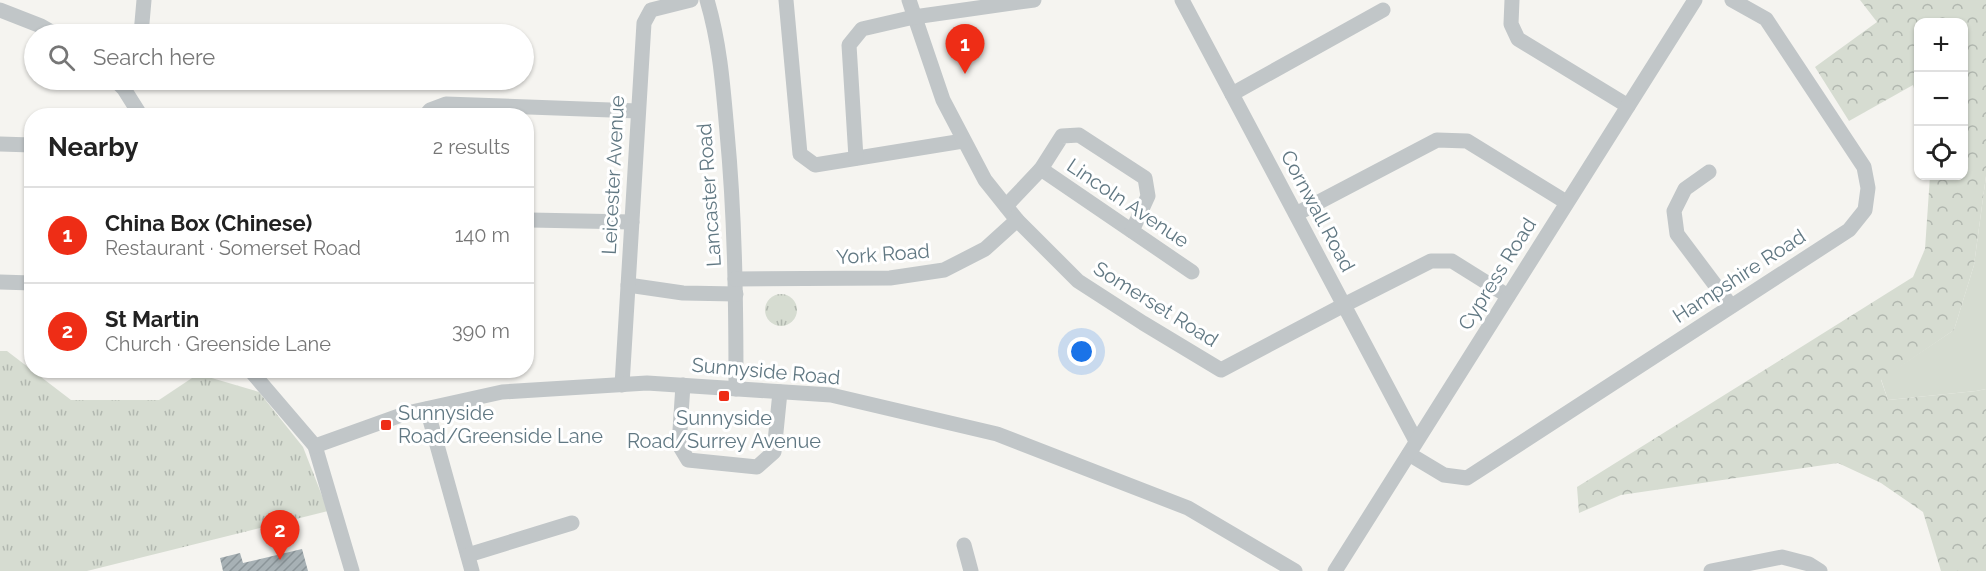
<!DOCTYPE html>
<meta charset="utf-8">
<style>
body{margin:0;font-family:Raleway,sans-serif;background:#f6f6f6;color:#222}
.controls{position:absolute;right:18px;top:18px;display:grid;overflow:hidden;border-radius:12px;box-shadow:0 2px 4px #0004}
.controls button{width:54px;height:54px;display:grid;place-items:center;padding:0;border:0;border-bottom:2px solid #e0e0e0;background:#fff;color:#222;font:30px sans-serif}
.you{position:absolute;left:1082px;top:352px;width:21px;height:21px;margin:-15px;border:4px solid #fff;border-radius:50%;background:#1a73e8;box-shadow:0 0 0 9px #1a73e833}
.badge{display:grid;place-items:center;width:39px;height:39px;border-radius:50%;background:#ee2d16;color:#fff;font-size:20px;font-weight:700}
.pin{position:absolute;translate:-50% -50px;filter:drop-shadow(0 2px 3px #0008)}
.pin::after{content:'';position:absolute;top:32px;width:21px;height:18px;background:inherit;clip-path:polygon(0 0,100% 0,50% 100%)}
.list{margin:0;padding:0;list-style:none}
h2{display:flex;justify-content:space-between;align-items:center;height:78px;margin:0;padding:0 24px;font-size:26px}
h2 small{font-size:20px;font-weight:400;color:#767676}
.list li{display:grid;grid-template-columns:39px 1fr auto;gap:18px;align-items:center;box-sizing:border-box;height:96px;padding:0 24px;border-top:2px solid #e0e0e0}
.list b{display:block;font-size:22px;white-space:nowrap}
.list p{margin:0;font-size:20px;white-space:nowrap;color:#767676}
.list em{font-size:20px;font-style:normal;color:#767676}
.icon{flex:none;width:33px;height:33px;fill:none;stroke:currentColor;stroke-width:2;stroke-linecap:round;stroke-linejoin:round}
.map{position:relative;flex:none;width:1986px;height:571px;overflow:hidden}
.search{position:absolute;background:#fff;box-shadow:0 2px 4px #0004;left:24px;top:24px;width:510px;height:66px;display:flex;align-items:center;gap:15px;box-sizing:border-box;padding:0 21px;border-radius:33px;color:#767676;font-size:22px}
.panel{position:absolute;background:#fff;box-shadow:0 2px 4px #0004;left:24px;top:108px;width:510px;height:270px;border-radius:24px}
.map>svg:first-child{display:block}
.grass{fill:#d6dcd1}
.forest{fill:url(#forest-crowns)}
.park{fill:url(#park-tufts)}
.building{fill:url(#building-hatch)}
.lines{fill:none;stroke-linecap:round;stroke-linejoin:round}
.minor{stroke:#c1c6c8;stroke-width:15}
.poi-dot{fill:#ee2d16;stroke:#fff;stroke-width:2}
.labels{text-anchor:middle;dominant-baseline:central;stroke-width:6;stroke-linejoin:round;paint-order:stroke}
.street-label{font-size:20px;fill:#617883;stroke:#fff}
.poi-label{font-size:20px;fill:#617883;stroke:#fff;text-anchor:start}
</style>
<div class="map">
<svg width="1986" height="571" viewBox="0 0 1986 571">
<defs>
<pattern id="forest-crowns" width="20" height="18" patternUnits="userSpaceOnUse" patternTransform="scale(1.5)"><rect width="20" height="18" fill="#d6dcd1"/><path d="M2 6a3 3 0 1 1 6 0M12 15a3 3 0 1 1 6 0" fill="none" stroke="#b1b7af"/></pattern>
<pattern id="park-tufts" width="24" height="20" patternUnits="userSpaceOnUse" patternTransform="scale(1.5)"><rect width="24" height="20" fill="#d6dcd1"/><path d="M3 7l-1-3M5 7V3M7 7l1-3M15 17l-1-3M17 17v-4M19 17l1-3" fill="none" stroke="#b1b7af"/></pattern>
<pattern id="building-hatch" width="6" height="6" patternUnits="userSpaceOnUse" patternTransform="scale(1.5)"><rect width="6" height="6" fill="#a7b1b5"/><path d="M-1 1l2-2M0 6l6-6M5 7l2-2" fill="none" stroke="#8b9599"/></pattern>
</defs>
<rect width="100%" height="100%" fill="#f5f4f0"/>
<polygon class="grass" points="1986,176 1986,389 1976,391 1888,400 1881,379 1954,330 1974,265"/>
<polygon class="forest" points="1860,0 1986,0 1986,176 1974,265 1954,330 1881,380 1888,400 1976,391 1986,389 1986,571 1941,571 1923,512 1881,483 1838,463 1621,495 1579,513 1577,487 1913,277 1925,249 1930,176 1964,176 1964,22 1918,22 1918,103 1913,85 1849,121 1815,67 1877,22"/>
<g class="park">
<circle cx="781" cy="310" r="16"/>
<polygon points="0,351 7,351 71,400 159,400 198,374 259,392 303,447 328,511 87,571 0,571"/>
</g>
<polygon class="building" points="302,549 308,571 223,571 220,558 240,553 243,563"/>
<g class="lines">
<g class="minor">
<path d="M 707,0 C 720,44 723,86 727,132 C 735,217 736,303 736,389"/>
<polyline points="786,0 800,154 815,165 963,141"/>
<polyline points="909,0 943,100 985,180 1017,220 1078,281 1143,323 1221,370 1344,305 1431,261 1452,261 1508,296"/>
<polyline points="1182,0 1416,441"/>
<polyline points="1512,0 1511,24 1518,39 1628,106"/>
<polyline points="0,10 41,26 55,34"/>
<polyline points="141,34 144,0"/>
<polyline points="115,80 124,89 141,116"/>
<polyline points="1232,94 1383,10"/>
<polyline points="425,116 430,110 446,104 638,111"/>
<polyline points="0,144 32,145"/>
<polyline points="856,158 849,45 862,29 914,17 1034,0"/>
<polyline points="1041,169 1192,272"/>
<polyline points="1709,172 1685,189 1674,211 1677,234 1731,306"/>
<polyline points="1006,206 1041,169 1062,136 1079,135 1145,178 1148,196 1132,231"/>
<polyline points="1296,214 1437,140 1467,141 1566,202"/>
<polyline points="530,220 632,222"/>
<polyline points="735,279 890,278 944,270 985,249 1017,220"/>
<polyline points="0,282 32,283"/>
<polyline points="628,285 683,293 736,294"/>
<polyline points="250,370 315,446 352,571"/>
<polyline points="622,385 644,23 651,10 691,0"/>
<polyline points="683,385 679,445 688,460 757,467 774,452 780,392"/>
<polyline points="427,409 472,571"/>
<polyline points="315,446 407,413 502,392 647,383 831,395 997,434 1188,508 1295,571"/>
<polyline points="1409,454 1444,475 1467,478 1849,230 1865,210 1868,188 1864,167 1766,19 1732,0"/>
<polyline points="964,545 971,571"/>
<polyline points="468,555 572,523"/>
<polyline points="1335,571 1695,0"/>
<polyline points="1711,571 1782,557 1809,564 1820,571"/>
</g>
</g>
<g class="poi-dot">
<rect x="718" y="390" width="12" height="12" rx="3"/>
<rect x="380" y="419" width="12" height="12" rx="3"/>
</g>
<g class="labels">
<g class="street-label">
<text transform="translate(613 175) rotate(-87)">Leicester Avenue</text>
<text transform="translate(709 195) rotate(-94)">Lancaster Road</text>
<text transform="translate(1128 203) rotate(34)">Lincoln Avenue</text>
<text transform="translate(1318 211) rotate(62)">Cornwall Road</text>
<text transform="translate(883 254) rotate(-4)">York Road</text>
<text transform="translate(1497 274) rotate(-58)">Cypress Road</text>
<text transform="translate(1739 276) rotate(-33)">Hampshire Road</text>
<text transform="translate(1156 304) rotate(32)">Somerset Road</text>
<text transform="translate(766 371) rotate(5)">Sunnyside Road</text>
</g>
<g class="poi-label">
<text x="398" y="413">Sunnyside<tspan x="398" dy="23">Road/Greenside Lane</tspan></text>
<text x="724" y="418" text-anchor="middle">Sunnyside<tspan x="724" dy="23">Road/Surrey Avenue</tspan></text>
</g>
</g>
</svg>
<div class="controls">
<button>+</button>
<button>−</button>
<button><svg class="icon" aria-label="locate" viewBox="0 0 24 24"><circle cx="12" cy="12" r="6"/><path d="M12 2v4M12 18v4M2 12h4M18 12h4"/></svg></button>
</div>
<div class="you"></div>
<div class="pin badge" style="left:965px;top:74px">1</div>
<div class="pin badge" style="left:280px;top:560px">2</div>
<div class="search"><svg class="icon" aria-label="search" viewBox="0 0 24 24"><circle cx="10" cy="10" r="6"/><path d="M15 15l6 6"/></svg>Search here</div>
<section class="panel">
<h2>Nearby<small>2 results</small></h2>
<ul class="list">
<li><span class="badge">1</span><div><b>China Box (Chinese)</b><p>Restaurant · Somerset Road</p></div><em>140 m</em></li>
<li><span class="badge">2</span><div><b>St Martin</b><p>Church · Greenside Lane</p></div><em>390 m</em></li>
</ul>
</section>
</div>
